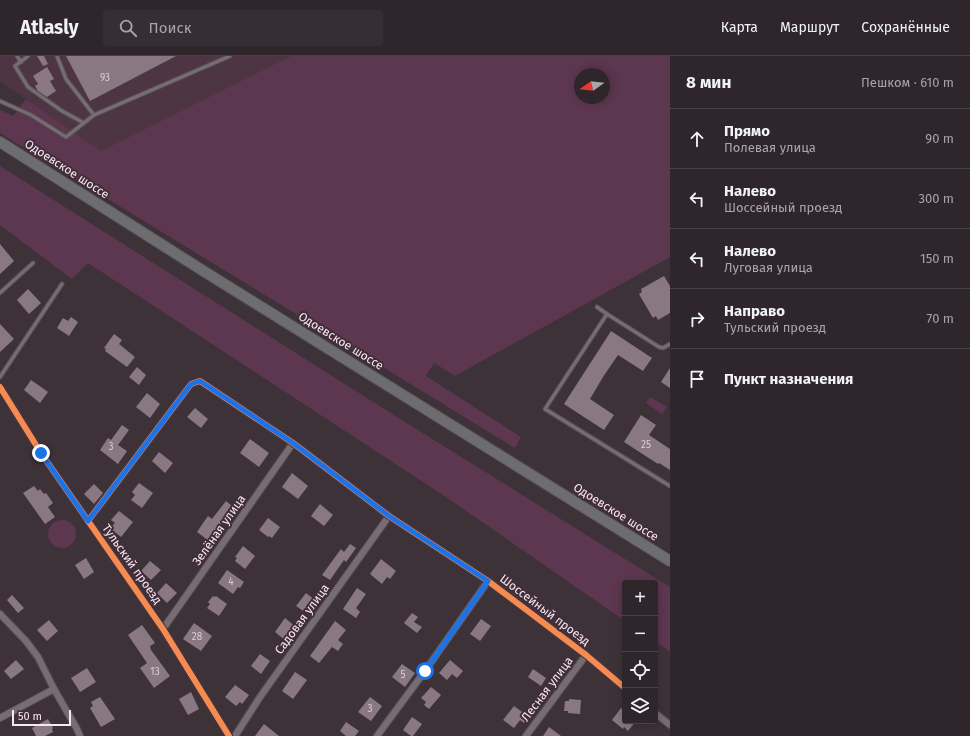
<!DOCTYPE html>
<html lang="ru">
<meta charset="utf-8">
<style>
body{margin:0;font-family:"Fira Sans",sans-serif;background:#362e33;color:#f1f3f6}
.controls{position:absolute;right:12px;bottom:12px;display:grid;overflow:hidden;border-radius:4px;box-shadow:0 2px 10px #0003}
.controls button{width:36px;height:36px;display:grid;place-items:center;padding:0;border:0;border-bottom:1px solid #494347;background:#2e262b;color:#f1f3f6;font:20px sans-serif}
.compass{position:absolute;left:574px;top:12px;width:36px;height:36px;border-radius:50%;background:#2e262b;box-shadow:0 2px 10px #0003;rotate:256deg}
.scale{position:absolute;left:12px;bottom:10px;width:59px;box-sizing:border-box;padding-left:4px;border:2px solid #f6e8ef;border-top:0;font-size:11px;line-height:14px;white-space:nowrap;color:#f6e8ef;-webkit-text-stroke:3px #422e3a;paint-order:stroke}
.stop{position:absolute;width:12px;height:12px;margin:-9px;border:3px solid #1a73e8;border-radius:50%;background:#fff}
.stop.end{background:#1a73e8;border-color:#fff;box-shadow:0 1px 4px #0008}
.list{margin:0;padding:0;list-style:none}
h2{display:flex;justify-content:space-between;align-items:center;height:52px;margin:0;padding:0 16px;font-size:17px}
h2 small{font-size:13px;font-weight:400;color:#a7a5a9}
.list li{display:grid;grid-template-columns:26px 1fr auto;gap:12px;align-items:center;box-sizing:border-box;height:60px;padding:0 16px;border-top:1px solid #494347}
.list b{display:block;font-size:15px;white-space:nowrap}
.list p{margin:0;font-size:13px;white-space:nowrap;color:#a7a5a9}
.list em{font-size:13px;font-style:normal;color:#a7a5a9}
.icon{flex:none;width:22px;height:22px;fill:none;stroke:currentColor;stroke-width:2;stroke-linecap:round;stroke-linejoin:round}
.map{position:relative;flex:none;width:670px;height:680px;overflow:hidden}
header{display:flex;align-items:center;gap:24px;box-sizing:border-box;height:56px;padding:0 20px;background:#2e262b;border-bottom:1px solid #494347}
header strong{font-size:19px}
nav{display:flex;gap:22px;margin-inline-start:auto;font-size:14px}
.search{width:280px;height:36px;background:#362e33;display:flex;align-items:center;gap:10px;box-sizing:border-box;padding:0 14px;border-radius:4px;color:#a7a5a9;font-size:15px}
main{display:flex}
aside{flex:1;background:#2e262b}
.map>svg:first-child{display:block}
.built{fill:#4e3543}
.green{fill:#5d364f;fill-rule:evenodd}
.building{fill:#897882}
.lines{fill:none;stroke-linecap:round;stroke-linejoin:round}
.lane-casing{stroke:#5b5156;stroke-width:5}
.street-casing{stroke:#5b5156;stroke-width:8}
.primary-casing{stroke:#5b5156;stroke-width:12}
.lane{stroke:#766d72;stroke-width:3}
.street{stroke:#766d72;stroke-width:6}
.primary{stroke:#6d6d70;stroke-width:10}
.cycleway-casing{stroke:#422e3a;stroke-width:8}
.cycleway{stroke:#f68b52;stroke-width:6}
.route{stroke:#1a73e8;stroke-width:5}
.labels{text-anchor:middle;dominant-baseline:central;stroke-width:4;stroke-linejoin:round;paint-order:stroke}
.number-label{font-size:10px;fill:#dbccd4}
.street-label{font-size:12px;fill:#f6e8ef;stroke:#422e3a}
</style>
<header>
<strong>Atlasly</strong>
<div class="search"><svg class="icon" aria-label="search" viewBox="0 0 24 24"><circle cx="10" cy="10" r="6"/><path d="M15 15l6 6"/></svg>Поиск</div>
<nav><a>Карта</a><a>Маршрут</a><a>Сохранённые</a></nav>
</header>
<main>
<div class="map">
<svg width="670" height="680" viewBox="0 0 670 680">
<rect width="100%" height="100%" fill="#3e3239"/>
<polygon class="built" points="0,0 291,0 101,95 0,25"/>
<g class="green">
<path d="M 291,0 L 670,0 L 670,201 L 455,320 L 434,307 L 426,320 L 521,381 L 515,392 L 0,77 L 0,54 L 13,60 L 26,43 L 101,95 ZM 580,18 L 604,18 L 604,42 L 580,42 Z"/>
<polygon points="0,110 397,361 670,531 670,596 655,585 655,527 625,527 625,565 446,441 88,207 72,223 0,169"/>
<polygon points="650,341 667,351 662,358 646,347"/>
<circle cx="62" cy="478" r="14"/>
</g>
<g class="building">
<polygon points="37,0 44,0 48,8 43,10"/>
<polygon points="66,0 176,0 90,45"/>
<polygon points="47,11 54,23 50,25 56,35 47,41 38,35 35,30 38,28 33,20"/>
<polygon points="0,188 14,205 0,218"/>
<polygon points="664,220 670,230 670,257 658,264 656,260 653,262 639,238 642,236 641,233"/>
<polygon points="28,233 41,247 29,258 17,244"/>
<polygon points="71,261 78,266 69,280 57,272 63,262 68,265"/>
<polygon points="0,268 14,283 0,296"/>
<polygon points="611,275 652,302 643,315 618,299 603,321 590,343 614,359 604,374 564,348"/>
<polygon points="114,278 122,284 119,288 135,301 127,311 105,295 106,293 104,292"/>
<polygon points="137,311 146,319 139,329 129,321"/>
<polygon points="670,312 670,332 661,326"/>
<polygon points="31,324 48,336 40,347 24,334"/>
<polygon points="147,337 160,348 150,362 136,351"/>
<polygon points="195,352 208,363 201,372 187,361"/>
<polygon points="641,359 656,369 649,379 670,393 670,414 659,407 658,408 624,386"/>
<polygon points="122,369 129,374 118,389 127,395 118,408 100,394 108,382 111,384"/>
<polygon points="250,383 269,397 259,411 240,397"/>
<polygon points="159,396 173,407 165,417 152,405"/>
<polygon points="292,417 308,430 298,443 282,431"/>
<polygon points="139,427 153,437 142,452 131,444 135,439 132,436"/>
<polygon points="94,428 103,437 94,448 84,438"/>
<polygon points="34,430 38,435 40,433 44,438 46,437 53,447 48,451 55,461 45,468 23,437"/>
<polygon points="226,445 238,455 231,463 227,460 209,485 197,476 208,460 212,463"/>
<polygon points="320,448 333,459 324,470 311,460"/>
<polygon points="119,455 133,466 121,481 110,472 115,467 111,464"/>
<polygon points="268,462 280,471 272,482 269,480 268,481 259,474"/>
<polygon points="350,488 356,492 346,506 344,504 330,524 322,519 341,493 344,496"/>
<polygon points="243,490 255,500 245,513 235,505 237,502 235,501"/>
<polygon points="86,502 94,516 84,523 75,509"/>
<polygon points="381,503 396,515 390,523 387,521 382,528 370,518"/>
<polygon points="150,505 161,514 151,524 141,515"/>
<polygon points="227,514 244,526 240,532 238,531 233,538 218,527"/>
<polygon points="166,527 177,537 167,547 157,537"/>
<polygon points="357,532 366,538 356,552 360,556 356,562 343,553"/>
<polygon points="306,537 315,544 306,557 296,550"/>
<polygon points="12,539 24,552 18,557 7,544"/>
<polygon points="213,540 215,541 216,540 227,548 219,560 207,552 210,548 208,546"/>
<polygon points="412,557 418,561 414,566 422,571 417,577 404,567"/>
<polygon points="285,562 297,572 286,585 275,576"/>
<polygon points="481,563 491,570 480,585 470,578"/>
<polygon points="49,564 58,575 47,585 37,574"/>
<polygon points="335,565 346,574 338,584 343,588 338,595 332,591 319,607 310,600"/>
<polygon points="194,567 212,580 201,595 183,583"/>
<polygon points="142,569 155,587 150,590 151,594 170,620 154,632 140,612 147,607 128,579"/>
<polygon points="260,598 270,605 261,618 251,610"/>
<polygon points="16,604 24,613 11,623 4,615"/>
<polygon points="450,604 463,615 457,622 452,618 447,624 439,617"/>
<polygon points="402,608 415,617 405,631 392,621"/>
<polygon points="87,612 96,626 80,636 71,622"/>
<polygon points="533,613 546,622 541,630 528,621"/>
<polygon points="295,616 307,624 293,643 282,635"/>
<polygon points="235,629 249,639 242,648 240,646 236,650 225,641"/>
<polygon points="431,631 441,639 429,653 424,649 426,646 421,642"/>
<polygon points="191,636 199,653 188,659 179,643"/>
<polygon points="100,641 115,663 101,671 90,652 93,650 91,646"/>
<polygon points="370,641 382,650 371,665 358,656"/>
<polygon points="569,643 581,644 580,658 568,657 568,655 564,655 565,645 569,645"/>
<polygon points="514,650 529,661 524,667 520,664 514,672 503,664"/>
<polygon points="621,652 625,655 625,665 636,665 628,675 624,671 623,673 612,664"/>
<polygon points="412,661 422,668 413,680 411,680 403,674"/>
<polygon points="48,663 53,672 52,673 53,676 45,680 36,680 32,672"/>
<polygon points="346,666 359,675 355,680 346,680 340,675"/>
<polygon points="264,668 279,680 255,680"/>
<polygon points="549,671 561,680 543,680"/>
</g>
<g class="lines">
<defs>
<g id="lane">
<polyline points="17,0 21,6"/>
<polyline points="28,0 15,10 28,31 62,55 84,67"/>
<polyline points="57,0 66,23 94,59"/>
<polyline points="0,45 31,59 66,81 94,59 230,0"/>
<polyline points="0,237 33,207"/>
<polyline points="597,251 607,258"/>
<polyline points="670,288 663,292 659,291 607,258 545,353 670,430"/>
<polyline points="0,321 62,228"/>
</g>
<g id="street">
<polyline points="0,331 41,397 163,573 229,680"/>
<polyline points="88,465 191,328 200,325 293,387 389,460 488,525 586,599 625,632"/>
<polyline points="0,558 26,585 38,601 54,633 77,673 80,680"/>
<polyline points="163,573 293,387"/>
<polyline points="655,657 670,669"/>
<polyline points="0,662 54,633"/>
<polyline points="235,680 260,641 389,460"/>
<polyline points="377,680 425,615 488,525"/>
<polyline points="526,680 586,599"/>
</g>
<polyline id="primary" points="0,86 205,216 670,505"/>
</defs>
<use href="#lane" class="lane-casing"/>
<use href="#street" class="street-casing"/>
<use href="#primary" class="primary-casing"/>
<use href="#lane" class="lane"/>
<use href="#street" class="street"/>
<use href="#primary" class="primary"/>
<defs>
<g id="cycleway">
<polyline points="0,331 41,397 163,573 229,680"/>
<polyline points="88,465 191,328 200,325 293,387 389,460 488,525 586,599 625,632"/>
</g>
</defs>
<use href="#cycleway" class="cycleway-casing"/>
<use href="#cycleway" class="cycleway"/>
</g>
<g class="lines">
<polyline class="route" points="41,397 88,465 191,328 200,325 293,387 389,460 488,525 425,615"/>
</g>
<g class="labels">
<g class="number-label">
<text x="105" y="22">93</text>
<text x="646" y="389">25</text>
<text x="111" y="391">3</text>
<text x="231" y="526">4</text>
<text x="197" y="581">28</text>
<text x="155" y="616">13</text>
<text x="403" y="619">5</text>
<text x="370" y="653">3</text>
</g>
<g class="street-label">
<text transform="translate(67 113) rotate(33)">Одоевское шоссе</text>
<text transform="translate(341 285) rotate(32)">Одоевское шоссе</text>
<text transform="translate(616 456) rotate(32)">Одоевское шоссе</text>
<text transform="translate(219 474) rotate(-55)">Зелёная улица</text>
<text transform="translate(132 508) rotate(55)">Тульский проезд</text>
<text transform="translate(545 554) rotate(37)">Шоссейный проезд</text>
<text transform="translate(302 563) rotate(-54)">Садовая улица</text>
<text transform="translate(547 633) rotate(-53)">Лесная улица</text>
</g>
</g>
</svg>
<div class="controls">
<button>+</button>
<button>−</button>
<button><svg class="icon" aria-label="locate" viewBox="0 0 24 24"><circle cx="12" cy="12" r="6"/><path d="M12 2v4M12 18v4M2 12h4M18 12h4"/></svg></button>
<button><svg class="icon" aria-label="layers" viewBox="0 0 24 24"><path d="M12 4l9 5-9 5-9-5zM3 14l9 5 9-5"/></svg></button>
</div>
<svg class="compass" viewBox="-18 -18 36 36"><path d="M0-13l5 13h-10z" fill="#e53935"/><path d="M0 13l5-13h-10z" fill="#a7a5a9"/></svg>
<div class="scale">50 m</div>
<div class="stop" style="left:425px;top:615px"></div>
<div class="stop end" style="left:41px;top:397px"></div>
</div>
<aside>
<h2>8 мин<small>Пешком · 610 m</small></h2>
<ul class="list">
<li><svg class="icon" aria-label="ahead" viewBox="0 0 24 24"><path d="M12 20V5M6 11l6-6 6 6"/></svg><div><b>Прямо</b><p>Полевая улица</p></div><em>90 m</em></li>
<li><svg class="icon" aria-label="left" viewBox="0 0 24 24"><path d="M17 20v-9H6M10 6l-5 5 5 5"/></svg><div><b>Налево</b><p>Шоссейный проезд</p></div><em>300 m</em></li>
<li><svg class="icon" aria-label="left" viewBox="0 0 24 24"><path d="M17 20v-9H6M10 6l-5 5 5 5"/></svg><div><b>Налево</b><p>Луговая улица</p></div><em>150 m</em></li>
<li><svg class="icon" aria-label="right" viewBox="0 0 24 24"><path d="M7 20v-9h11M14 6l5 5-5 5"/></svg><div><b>Направо</b><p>Тульский проезд</p></div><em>70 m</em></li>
<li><svg class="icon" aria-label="arrive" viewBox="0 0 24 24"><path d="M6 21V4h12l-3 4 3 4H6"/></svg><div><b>Пункт назначения</b></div></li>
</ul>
</aside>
</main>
